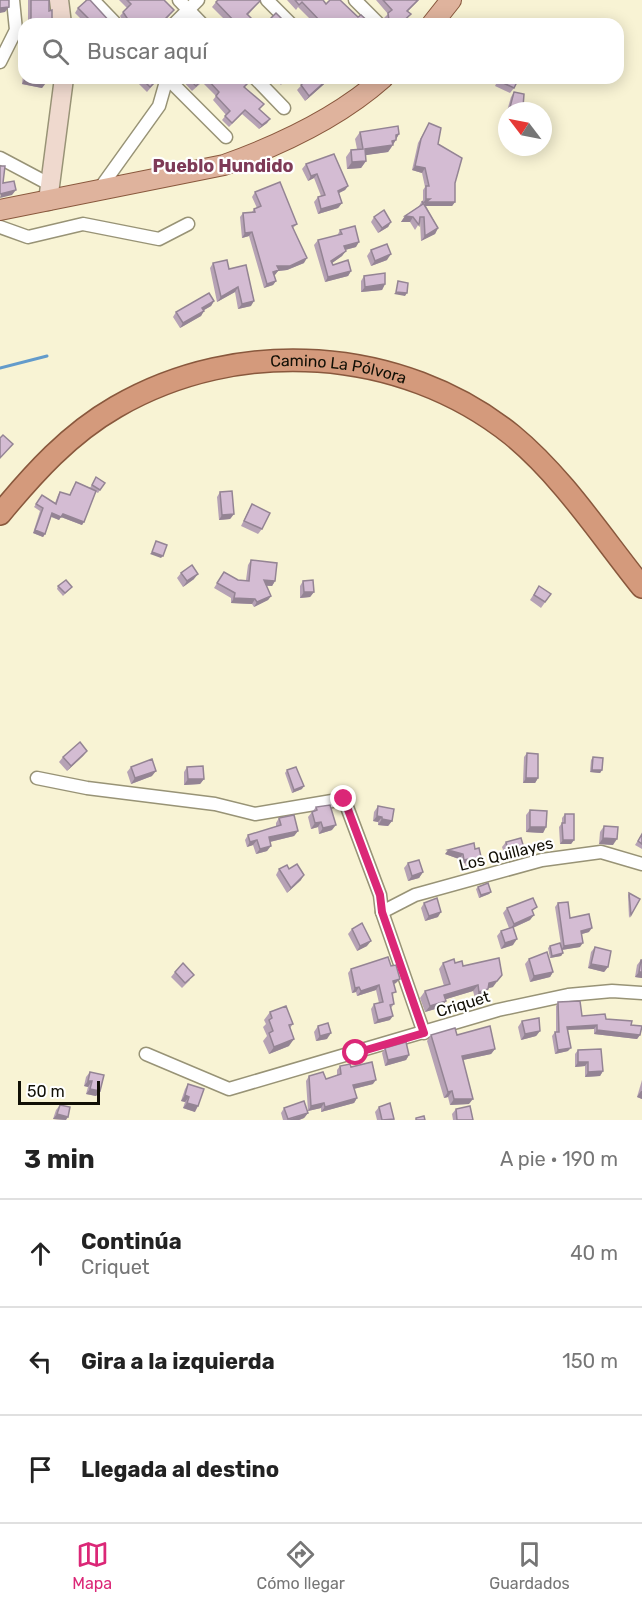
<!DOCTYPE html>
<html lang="es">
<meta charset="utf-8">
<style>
body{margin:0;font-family:Rubik,sans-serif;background:#f6f6f6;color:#222}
.compass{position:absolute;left:498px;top:102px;width:54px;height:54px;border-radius:50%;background:#fff;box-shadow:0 3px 15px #0003;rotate:302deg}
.scale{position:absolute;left:18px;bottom:15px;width:82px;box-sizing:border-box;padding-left:6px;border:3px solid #110f05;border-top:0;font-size:16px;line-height:21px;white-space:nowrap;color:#110f05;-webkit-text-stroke:4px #fff;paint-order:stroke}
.stop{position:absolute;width:18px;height:18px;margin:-14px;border:4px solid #db2777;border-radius:50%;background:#fff}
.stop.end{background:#db2777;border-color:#fff;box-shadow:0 2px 6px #0008}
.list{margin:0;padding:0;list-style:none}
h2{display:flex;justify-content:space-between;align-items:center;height:78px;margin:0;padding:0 24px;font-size:26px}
h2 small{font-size:20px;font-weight:400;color:#767676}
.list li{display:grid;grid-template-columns:39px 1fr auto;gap:18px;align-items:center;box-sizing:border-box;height:108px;padding:0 24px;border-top:2px solid #e0e0e0}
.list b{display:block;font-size:22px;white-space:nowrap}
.list p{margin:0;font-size:20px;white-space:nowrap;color:#767676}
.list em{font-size:20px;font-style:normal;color:#767676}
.icon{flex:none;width:33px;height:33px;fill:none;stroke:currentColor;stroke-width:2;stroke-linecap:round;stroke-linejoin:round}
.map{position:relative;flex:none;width:642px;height:1120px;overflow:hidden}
.search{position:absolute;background:#fff;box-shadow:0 3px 15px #0003;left:18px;right:18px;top:18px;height:66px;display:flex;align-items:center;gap:15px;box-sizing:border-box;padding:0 21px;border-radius:18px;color:#767676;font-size:22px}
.sheet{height:402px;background:#fff}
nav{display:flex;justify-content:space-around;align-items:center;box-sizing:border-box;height:84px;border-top:2px solid #e0e0e0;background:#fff;font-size:16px;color:#767676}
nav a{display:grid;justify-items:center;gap:3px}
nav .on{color:#db2777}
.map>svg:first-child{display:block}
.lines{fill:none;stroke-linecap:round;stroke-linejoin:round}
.stream{stroke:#639bcb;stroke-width:3}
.minor-casing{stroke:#989376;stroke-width:15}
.secondary-casing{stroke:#989376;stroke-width:21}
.primary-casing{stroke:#89583d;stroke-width:22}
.trunk-casing{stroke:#89583d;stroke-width:24}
.minor{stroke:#fff;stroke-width:12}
.secondary{stroke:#efd9ce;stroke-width:18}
.primary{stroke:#dfb39d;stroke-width:20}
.trunk{stroke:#d49a7c;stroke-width:21}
.wall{fill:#b6a2b5}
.shaded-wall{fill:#948494}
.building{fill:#d4bcd3;stroke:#948494;stroke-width:1.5}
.route{stroke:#db2777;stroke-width:8}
.labels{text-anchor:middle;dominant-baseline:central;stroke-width:4.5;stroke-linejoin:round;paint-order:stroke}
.street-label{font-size:16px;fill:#110f05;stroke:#fff}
.neighbourhood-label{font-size:18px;font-weight:bold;fill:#7e3a57;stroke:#fff}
</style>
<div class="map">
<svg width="642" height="1120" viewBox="0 0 642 1120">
<rect width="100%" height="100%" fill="#f8f3d4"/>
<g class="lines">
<polyline class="stream" points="0,368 47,356"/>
<defs>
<g id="minor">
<polyline points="93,0 116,24"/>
<polyline points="179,0 202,24"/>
<polyline points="267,0 291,24"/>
<polyline points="355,0 378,23"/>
<polyline points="174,24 198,0"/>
<polyline points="0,62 16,30 13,0"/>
<polyline points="167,78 226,137"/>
<polyline points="255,78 284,108"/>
<polyline points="0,158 49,184"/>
<polyline points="98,191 159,106 167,78"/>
<polyline points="0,227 28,237 83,224 159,239 188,224"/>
<polyline points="37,778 87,788 215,804 255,814 344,799 380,895 382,912 424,1033"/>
<polyline points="382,912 415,895 542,860 601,852 642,864"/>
<polyline points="146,1054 229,1089 498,1010 568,995 612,991 642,993"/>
</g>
<g id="secondary">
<polyline points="59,0 62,24"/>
<polyline points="48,201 64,78"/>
</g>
<g id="primary">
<polyline points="432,24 451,0"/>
<path d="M 0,210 L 224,165 C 280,145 338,118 383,78"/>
</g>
<g id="trunk">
<path id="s1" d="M 0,514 C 34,473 69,434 116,407 C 238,336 401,346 512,435 C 563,477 601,536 642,587"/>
</g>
</defs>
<use href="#minor" class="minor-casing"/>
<use href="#secondary" class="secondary-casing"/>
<use href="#primary" class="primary-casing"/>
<use href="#trunk" class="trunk-casing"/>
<use href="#minor" class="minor"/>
<use href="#secondary" class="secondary"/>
<use href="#primary" class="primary"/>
<use href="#trunk" class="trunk"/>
</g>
<g class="wall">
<polygon points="28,0 49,0 49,11 52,24 28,24"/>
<polygon points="119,0 164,0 170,15 165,21 167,24 124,24 124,23 120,16 127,8"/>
<polygon points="287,0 323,0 326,4 358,17 371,24 315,24 298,7 296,10"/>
<polygon points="376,0 419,0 408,11 411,14 402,24 386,24 384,18 388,14"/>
<polygon points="260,1 248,15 257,24 229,24 212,7 216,2"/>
<polygon points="78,8 112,24 86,24 75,13"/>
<polygon points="24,67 24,78 47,78 42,88 22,84"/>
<polygon points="139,78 159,78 147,92 137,82 140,79"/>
<polygon points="180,78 203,78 200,84 192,91"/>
<polygon points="205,78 221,78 225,82 245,87 260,110 270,119 267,123 259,129 242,114 229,127 222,120 226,115 213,100 216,96 202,82"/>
<polygon points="274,78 286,78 281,85"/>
<polygon points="308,78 331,78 305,101 297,90"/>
<polygon points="499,78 513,78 514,88 510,93 495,86"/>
<polygon points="514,92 521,111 507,111 511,97"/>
<polygon points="507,111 507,129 503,127"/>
<polygon points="429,123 455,183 455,202 452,206 426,206 438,228 435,234 421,241 420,222 415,230 410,222 401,222 405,216 419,206 422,201 423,202 423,190 425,187 422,173 412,170 418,143"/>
<polygon points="360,132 399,134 391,148 388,152 365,155 366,161 361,168 347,169 346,157 351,150 357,149 355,139"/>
<polygon points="306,164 348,186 345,190 339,193 342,203 338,208 318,214 314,202 318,197 321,196 314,178 308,181 302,169"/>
<polygon points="255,192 297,224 293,228 304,263 287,270 278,271 274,275 276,281 273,285 264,288 249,236 242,238 240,217 243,213 252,212 254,209 257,208 252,197"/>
<polygon points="374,217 391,222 388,227 378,233 371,222"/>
<polygon points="340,230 356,247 345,250 342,256 332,263 333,265 351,271 348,276 325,282 314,245 318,240 337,236"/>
<polygon points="371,250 387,260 371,266 367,256"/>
<polygon points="213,263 229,269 251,306 238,309 235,292 217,302 210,268"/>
<polygon points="364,276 385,284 382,290 361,292 361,281"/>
<polygon points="214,301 211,306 204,310 201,316 180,328 173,317 176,312"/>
<polygon points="96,477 105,483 98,493 96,492 82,525 61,517 59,520 51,517 45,534 43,537 33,533 40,511 34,507 42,495 55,503 58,495 60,492 69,495 76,482 93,489 90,488"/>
<polygon points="220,492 234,514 230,519 219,520 217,497"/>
<polygon points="252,504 262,529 258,534 241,526"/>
<polygon points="251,560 275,581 272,586 266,586 271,596 268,600 254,607 252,604 231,603 231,598 214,588 224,572 238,580 246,580 248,565"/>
<polygon points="181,573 194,579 183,587 177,578"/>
<polygon points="303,581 314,592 310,597 300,598 300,586"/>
<polygon points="58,586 72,587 63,596 57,589"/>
<polygon points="539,586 551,594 541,608 530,600"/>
<polygon points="87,751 83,756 67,771 59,762 63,757"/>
<polygon points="527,753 538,778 535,783 523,783 524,757"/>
<polygon points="593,757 602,770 600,773 590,772 591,760"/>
<polygon points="131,767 152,776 131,784 127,772"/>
<polygon points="187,767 204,779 200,784 184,785 184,772"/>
<polygon points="287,770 302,789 292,793 285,773"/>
<polygon points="378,806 392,821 388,826 378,825 378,822 373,821 374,812"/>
<polygon points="316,807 332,830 319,834 318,827 311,829 308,817"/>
<polygon points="530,810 546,827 543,833 526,832 526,815"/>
<polygon points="565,814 574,840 571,844 560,844 559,827 562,823 562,818"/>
<polygon points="279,818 298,831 294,836 270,842 267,851 256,854 253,845 247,847 245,840 248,835 276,827 276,823"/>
<polygon points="604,826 613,845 599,844 600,832"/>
<polygon points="642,834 642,849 635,845"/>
<polygon points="506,842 520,854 505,856 502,847"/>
<polygon points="475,849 482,861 478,865 466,868 465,863 461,865 459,859 445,854"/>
<polygon points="408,863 423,872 419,878 408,881 404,868"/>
<polygon points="279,869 289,869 301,880 287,893 276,875"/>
<polygon points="478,887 491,892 489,894 479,898 476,889"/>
<polygon points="629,893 640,899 629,918 628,895"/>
<polygon points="424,903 438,917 425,921 421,908"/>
<polygon points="558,903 570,918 589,932 582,934 580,947 562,950 563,953 561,956 550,958 548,948 550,946 561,945 555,907"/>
<polygon points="507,908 533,913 530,920 513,928 513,945 501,949 497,936 501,931 509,928 503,913"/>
<polygon points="352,929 367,946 357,951 348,934"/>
<polygon points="595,947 608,967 604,972 588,968 591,952"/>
<polygon points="529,959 553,972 550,977 530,982 525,964"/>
<polygon points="641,960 642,978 635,977 637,965"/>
<polygon points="443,963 455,963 463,966 493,987 488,988 484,995 475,998 473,991 446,999 442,1007 425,1012 420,998 425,991 444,986 439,969"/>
<polygon points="351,969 396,983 394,984 393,997 394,1004 391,1008 390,1020 374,1024 371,1009 374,1004 379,1003 376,990 357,996 356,992 352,993 348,973"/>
<polygon points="175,972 190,980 182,988 171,977"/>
<polygon points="558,1002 582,1016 606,1019 631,1025 640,1035 637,1039 594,1034 594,1029 567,1030 568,1051 555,1054 552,1036 555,1032 556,1032 556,1006"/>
<polygon points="270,1012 293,1024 290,1028 289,1046 269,1054 263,1041 267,1036 263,1027 266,1024 264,1020"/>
<polygon points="522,1021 540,1031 536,1036 521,1040 518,1027"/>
<polygon points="318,1026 327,1039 316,1041 314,1032"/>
<polygon points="431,1035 457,1035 495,1049 491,1054 463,1060 469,1104 450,1105 448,1097 444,1098 427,1041"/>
<polygon points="385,1048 409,1055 406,1060 385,1066 382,1053"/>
<polygon points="578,1050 603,1071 600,1076 585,1077 585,1066 575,1067 575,1054"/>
<polygon points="340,1066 351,1067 373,1084 354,1089 357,1098 354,1103 321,1112 321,1108 308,1111 306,1081 309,1076 326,1079 337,1076 337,1070"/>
<polygon points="90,1072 100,1091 96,1096 86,1094 88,1087 84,1086 86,1077"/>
<polygon points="642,1080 642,1099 637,1097"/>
<polygon points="188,1084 195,1112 183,1108 185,1102 181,1101 185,1089"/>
<polygon points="60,1105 66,1120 53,1119 56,1110"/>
<polygon points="379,1107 394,1119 394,1120 377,1120 375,1112"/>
<polygon points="284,1108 308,1113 304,1118 299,1120 283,1120 281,1113"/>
<polygon points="456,1109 473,1120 453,1120 452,1114"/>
</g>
<g class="shaded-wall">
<polygon points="9,7 5,12 0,13 0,8"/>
<polygon points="25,78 46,83 42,88 22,84"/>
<polygon points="329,78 331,78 305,101 309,96"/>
<polygon points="270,119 267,123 259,129 262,125"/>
<polygon points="506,123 507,123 507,129 503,127"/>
<polygon points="399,134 395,141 396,140 388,152 360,156 365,149 396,135"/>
<polygon points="366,161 361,168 347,169 352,162"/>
<polygon points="415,166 425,168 422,173 412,170"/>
<polygon points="317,174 314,178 308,181 311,176"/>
<polygon points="348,186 345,190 335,195 338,191"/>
<polygon points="16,190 12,195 0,198 1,193"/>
<polygon points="426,199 455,202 452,206 423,206 425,203 423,203"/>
<polygon points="342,203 338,208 318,214 321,209"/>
<polygon points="405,216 413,217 410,222 401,222"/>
<polygon points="391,222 388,227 378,233 382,228"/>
<polygon points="438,228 435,234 421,241 425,236"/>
<polygon points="252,232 249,236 242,238 245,233"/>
<polygon points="359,242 356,247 341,251 344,246"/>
<polygon points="346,251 342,256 328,266 331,261"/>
<polygon points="391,254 387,260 371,266 375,261"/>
<polygon points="307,258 304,263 287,270 278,271 275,275 270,277 277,266"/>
<polygon points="351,271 348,276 325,282 328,277"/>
<polygon points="276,281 273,285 264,288 267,284"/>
<polygon points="385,284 382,290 361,292 365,287"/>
<polygon points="238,287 235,292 217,302 221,297"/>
<polygon points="396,292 407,293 405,296 394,294"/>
<polygon points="214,301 211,306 199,313 202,308"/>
<polygon points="254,301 251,306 238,309 242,304"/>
<polygon points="204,311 201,316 180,328 183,323"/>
<polygon points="52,513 63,514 84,522 82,525 61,517 59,520 50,516"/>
<polygon points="234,514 230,519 219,520 222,515"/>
<polygon points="35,530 45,534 43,537 33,533"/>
<polygon points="152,552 163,556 161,558 150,554"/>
<polygon points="198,574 194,579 183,587 187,581"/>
<polygon points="264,580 275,581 272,586 260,585"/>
<polygon points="304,592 314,592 310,597 300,598"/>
<polygon points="271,596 268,600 254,607 257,602"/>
<polygon points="234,598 255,599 252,604 231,603"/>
<polygon points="87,751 83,756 67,771 71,766"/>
<polygon points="592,770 602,770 600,773 590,772"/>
<polygon points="156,771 152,776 131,784 135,778"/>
<polygon points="526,778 538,778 535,783 523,783"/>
<polygon points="188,779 204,779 200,784 184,785"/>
<polygon points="304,786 302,789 292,793 294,790"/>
<polygon points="377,816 382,817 378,822 373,821"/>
<polygon points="382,819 392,821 388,826 378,825"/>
<polygon points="321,822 318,827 311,829 315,823"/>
<polygon points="336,825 332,830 319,834 323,828"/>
<polygon points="530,827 546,827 543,833 526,832"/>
<polygon points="298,831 294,836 265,843 269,837"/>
<polygon points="603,838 617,839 613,845 599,844"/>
<polygon points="257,840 253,845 247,847 250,842"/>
<polygon points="563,840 574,840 571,844 560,844"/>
<polygon points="271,846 267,851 256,854 260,849"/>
<polygon points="524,848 520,854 505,856 508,851"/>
<polygon points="448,850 463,854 459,859 445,854"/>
<polygon points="469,859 465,863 461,865 464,860"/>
<polygon points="482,861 478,865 466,868 470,864"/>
<polygon points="423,872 419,878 408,881 412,876"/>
<polygon points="304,875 301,880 287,893 291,888"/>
<polygon points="491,892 489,894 479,898 481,895"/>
<polygon points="441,912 438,917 425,921 429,916"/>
<polygon points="534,915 530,920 510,929 514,924"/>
<polygon points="592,928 589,932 578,935 581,931"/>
<polygon points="517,939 513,945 501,949 505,943"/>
<polygon points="371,941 367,946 357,951 360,946"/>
<polygon points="583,943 580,947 561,950 564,946"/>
<polygon points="563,953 561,956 550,958 552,956"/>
<polygon points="591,964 608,967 604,972 588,968"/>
<polygon points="553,972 550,977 530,982 534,976"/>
<polygon points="639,972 642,972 642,978 635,977"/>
<polygon points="502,975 493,987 485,989 489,983"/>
<polygon points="400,979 396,983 390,985 393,981"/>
<polygon points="379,985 376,990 357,996 361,991"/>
<polygon points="478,985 473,991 440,1001 444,995"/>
<polygon points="359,987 356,992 352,993 355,988"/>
<polygon points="488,989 484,995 475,998 479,992"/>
<polygon points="446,1001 442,1007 425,1012 430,1006"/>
<polygon points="393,1016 390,1020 374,1024 378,1020"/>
<polygon points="597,1025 594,1029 564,1030 567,1027"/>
<polygon points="597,1030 640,1035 637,1039 594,1034"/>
<polygon points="540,1031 536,1036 521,1040 525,1034"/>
<polygon points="331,1033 327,1039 316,1041 320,1036"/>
<polygon points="294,1039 289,1046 269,1054 274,1047"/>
<polygon points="571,1048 568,1051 555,1054 558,1050"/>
<polygon points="495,1049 491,1054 458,1061 462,1056"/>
<polygon points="409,1055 406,1060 385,1066 388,1060"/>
<polygon points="578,1062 588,1062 585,1066 575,1067"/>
<polygon points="603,1071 600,1076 585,1077 588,1072"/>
<polygon points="376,1080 373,1084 349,1090 353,1085"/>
<polygon points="88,1081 92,1081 88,1087 84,1086"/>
<polygon points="90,1089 100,1091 96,1096 86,1094"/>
<polygon points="452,1091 448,1097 444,1098 448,1092"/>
<polygon points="641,1091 642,1091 642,1099 637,1097"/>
<polygon points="185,1095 189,1097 185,1102 181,1101"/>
<polygon points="357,1098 354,1103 321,1112 325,1107"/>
<polygon points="454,1099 473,1099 469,1104 450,1105"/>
<polygon points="187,1103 198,1106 195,1112 183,1108"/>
<polygon points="324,1103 321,1108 308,1111 311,1106"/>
<polygon points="308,1113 304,1118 299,1120 288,1120"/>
<polygon points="57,1114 68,1117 66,1120 53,1119"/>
</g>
<g class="building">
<polygon points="0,0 9,0 9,7 0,8"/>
<polygon points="31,0 49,0 49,11 52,10 52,24 31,24"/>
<polygon points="87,0 90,0 112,24 94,24 78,8"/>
<polygon points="127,0 164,0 174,10 164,20 167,23 166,24 137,24 135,22 134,24 126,24 127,18 123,12 131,4"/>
<polygon points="218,0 259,0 260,1 247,14 257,24 237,24 216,2"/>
<polygon points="295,0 323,0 326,4 330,0 340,0 358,17 361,15 371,24 323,24 302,2 299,5"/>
<polygon points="383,0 418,0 407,11 411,14 400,24 387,24 389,20 388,13 392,10"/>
<polygon points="276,13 284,21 281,24 265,24"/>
<polygon points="25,78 47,78 46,83"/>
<polygon points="141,78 159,78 150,87"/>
<polygon points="188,78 203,78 196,86"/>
<polygon points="206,78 221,78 225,82 229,78 247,78 250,81 244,87 264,104 259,109 270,119 262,125 245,110 232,123 225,116 230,111 216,96 219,92"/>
<polygon points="308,78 329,78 309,96 301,85"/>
<polygon points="500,78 513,78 518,80 514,88 499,81"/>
<polygon points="514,92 524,94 523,107 521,111 509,111"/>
<polygon points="429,123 441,128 438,144 462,158 455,183 455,202 426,202 430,199 426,199 426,186 429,186 425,168 415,166 421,139"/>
<polygon points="398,126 399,134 396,135 396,140 392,141 393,145 365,149 366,161 352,162 351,150 363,149 360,132"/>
<polygon points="334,154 348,186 338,191 342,203 321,209 318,197 325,195 317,174 311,176 306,164"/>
<polygon points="0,166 5,166 3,183 14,181 16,190 0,194"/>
<polygon points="280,182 297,224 292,226 307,258 290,266 277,266 279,270 273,272 276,281 267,284 252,232 245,233 243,213 255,212 254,209 261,206 255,192"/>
<polygon points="422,201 438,228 425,236 424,217 420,217 419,225 413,217 405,216 423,204"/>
<polygon points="384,210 391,222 382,228 374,217"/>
<polygon points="355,226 359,242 344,246 346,251 331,261 333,265 348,260 351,271 328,277 318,240 342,234 340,230"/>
<polygon points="387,244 391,254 375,261 371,250"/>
<polygon points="227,260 229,269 246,265 254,301 242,304 238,287 221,297 213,263"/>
<polygon points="385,273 385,284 365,287 364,276"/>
<polygon points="398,281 408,283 407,293 396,292"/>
<polygon points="209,293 214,301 202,308 204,311 183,323 176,312"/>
<polygon points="3,435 13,444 0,458 0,438"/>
<polygon points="96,477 105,483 100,490 92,485"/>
<polygon points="76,482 96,491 84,522 63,514 61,517 52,513 45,534 35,530 43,508 36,504 42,495 56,504 60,492 70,495"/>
<polygon points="232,491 234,514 222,515 220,492"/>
<polygon points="252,504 270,513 262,529 244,521"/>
<polygon points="156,541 167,545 163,556 152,552"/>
<polygon points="251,560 277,563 275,581 264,580 271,596 257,602 255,599 234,598 235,593 217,583 224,572 238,580 249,581"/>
<polygon points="192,565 198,574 187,581 181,573"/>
<polygon points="66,580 72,587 65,593 58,586"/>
<polygon points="313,580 314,592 304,592 303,581"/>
<polygon points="539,586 551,594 545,602 534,595"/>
<polygon points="80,742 87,751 71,766 63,757"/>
<polygon points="527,753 538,754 538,778 526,778"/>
<polygon points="593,757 603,758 602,770 592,770"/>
<polygon points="152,759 156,771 135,778 131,767"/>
<polygon points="203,766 204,779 188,779 187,767"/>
<polygon points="296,767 304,786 294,790 287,770"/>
<polygon points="330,805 336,825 323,828 321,822 315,823 312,812 317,810 316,807"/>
<polygon points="378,806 394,809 392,821 382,819 382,817 377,816"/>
<polygon points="530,810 547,811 546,827 530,827"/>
<polygon points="565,814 574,814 574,840 563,840 562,823 565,823"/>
<polygon points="294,815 298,831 269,837 271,846 260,849 257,840 250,842 248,835 281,825 279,818"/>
<polygon points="604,826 618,827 617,839 603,838"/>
<polygon points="642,834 642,844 638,841"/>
<polygon points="521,838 524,848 508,851 506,842"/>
<polygon points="474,843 475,849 479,848 482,861 470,864 469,859 464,860 463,854 448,850"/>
<polygon points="419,860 423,872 412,876 408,863"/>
<polygon points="297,864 304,875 291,888 279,869 287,865 289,869"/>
<polygon points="488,883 491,892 481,895 478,887"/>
<polygon points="629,893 640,899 631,915"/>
<polygon points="437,898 441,912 429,916 424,903"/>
<polygon points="533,898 537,907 532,910 534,915 514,924 507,908"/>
<polygon points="568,902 570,918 589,914 592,928 581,931 583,943 564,946 558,903"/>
<polygon points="362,923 371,941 360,946 352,929"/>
<polygon points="513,927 517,939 505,943 501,931"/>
<polygon points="560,943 563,953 552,956 550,946"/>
<polygon points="595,947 611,951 608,967 591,964"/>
<polygon points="547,952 553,972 534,976 529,959"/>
<polygon points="388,957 391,966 396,965 400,979 393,981 396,992 392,993 394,1004 390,1005 393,1016 378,1020 374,1004 383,1002 379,985 361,991 359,987 355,988 351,969"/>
<polygon points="499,958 502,975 497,981 489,983 488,989 479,992 478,985 444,995 446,1001 430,1006 425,991 450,984 443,963 454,959 455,963 462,961 463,966"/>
<polygon points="641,960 642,960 642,972 639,972"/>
<polygon points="183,963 194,975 185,983 175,972"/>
<polygon points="580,1001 582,1016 605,1014 606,1019 632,1021 631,1025 642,1026 640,1035 597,1030 597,1025 567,1027 571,1048 558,1050 555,1032 559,1032 558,1002"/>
<polygon points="286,1006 293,1024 289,1025 294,1039 274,1047 269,1033 273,1031 269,1020 272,1018 270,1012"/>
<polygon points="539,1018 540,1031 525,1034 522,1021"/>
<polygon points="328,1023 331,1033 320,1036 318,1026"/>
<polygon points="490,1026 495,1049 462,1056 473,1099 454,1099 452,1091 448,1092 431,1035 455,1028 457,1035"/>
<polygon points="406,1042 409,1055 388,1060 385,1048"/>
<polygon points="601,1049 603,1071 588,1072 588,1062 578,1062 578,1050"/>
<polygon points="372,1062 376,1080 353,1085 357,1098 325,1107 324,1103 311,1106 309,1076 323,1072 326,1079 341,1074 340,1066 350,1064 351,1067"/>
<polygon points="90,1072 104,1075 100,1091 90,1089 92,1081 88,1081"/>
<polygon points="188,1084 204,1089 198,1106 187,1103 189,1097 185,1095"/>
<polygon points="304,1101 308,1113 288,1119 284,1108"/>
<polygon points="390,1103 394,1119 382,1120 379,1107"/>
<polygon points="60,1105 70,1107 68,1117 57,1114"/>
<polygon points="470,1106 473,1120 457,1120 456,1109"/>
<polygon points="424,1116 425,1120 416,1120 416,1118"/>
</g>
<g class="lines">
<polyline class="route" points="344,799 380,895 382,912 424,1033 356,1053"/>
</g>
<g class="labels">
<g class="street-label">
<text stroke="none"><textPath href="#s1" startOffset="390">Camino La Pólvora</textPath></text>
<text transform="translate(506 854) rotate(-14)">Los Quillayes</text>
<text transform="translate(463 1004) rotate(-17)">Criquet</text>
</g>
<g class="neighbourhood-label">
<text x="223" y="166">Pueblo Hundido</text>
</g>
</g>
</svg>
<svg class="compass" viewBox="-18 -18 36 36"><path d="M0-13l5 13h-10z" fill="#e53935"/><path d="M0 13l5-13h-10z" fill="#767676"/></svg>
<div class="scale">50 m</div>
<div class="stop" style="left:356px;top:1053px"></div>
<div class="stop end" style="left:344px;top:799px"></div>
<div class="search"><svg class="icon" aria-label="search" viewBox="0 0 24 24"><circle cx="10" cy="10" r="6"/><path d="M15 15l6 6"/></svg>Buscar aquí</div>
</div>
<section class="sheet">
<h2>3 min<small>A pie · 190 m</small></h2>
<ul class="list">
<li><svg class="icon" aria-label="ahead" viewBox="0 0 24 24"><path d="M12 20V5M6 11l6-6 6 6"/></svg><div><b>Continúa</b><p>Criquet</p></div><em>40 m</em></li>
<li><svg class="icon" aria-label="left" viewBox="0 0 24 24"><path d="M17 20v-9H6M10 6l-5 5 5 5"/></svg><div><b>Gira a la izquierda</b></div><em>150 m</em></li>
<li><svg class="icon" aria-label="arrive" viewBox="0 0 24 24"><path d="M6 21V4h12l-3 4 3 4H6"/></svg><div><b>Llegada al destino</b></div></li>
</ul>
</section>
<nav>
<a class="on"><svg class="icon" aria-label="map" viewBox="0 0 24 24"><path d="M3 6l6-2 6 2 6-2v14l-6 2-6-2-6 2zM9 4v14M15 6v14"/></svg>Mapa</a>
<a><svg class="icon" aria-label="directions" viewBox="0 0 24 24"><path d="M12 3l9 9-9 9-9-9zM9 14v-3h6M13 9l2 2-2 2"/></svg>Cómo llegar</a>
<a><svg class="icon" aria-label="saved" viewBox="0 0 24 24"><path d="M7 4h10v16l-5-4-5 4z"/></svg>Guardados</a>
</nav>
